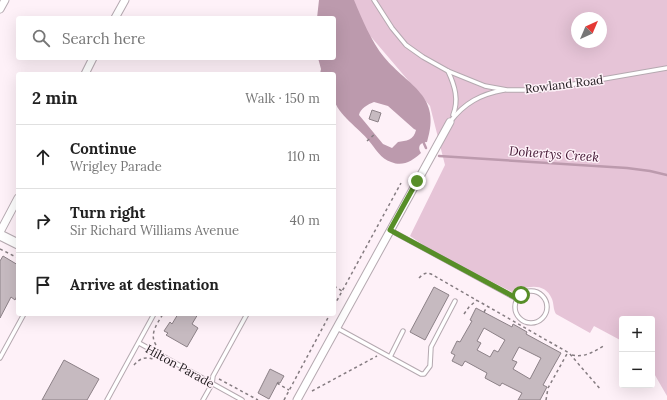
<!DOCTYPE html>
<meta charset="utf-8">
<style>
body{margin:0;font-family:Lora,serif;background:#f6f6f6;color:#222}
.controls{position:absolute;right:12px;bottom:12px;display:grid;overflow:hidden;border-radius:4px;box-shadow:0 4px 16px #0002}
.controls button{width:36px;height:36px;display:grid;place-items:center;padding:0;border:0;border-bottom:1px solid #e0e0e0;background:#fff;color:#222;font:20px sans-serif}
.compass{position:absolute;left:571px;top:12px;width:36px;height:36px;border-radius:50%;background:#fff;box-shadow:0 4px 16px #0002;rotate:44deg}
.stop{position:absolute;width:12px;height:12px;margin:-9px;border:3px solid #578e28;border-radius:50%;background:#fff}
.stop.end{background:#578e28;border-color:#fff;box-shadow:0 1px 4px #0008}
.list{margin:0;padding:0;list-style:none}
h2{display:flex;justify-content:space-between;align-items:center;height:52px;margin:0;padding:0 16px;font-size:17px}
h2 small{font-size:13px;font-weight:400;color:#767676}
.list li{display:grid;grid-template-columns:26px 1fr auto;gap:12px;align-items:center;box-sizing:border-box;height:64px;padding:0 16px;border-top:1px solid #e0e0e0}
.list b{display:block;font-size:15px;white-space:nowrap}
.list p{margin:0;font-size:13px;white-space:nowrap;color:#767676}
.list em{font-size:13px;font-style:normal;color:#767676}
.icon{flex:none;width:22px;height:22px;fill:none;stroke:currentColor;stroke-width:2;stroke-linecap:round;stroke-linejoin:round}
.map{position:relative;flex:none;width:667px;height:400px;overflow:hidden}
.search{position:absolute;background:#fff;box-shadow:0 4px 16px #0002;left:16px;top:16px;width:320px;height:44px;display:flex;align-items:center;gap:10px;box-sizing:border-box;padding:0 14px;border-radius:4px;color:#767676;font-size:15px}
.panel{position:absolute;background:#fff;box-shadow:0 4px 16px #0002;left:16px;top:72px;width:320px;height:244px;border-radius:4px}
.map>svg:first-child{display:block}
.green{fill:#e6c4d7;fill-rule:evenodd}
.water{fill:#bc9aad;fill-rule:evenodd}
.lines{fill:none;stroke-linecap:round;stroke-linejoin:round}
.stream{stroke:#bc9aad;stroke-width:2.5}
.building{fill:#c6bac0;stroke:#8c8187;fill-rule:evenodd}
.service-casing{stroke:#b5a9b0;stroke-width:5.5}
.minor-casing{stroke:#b5a9b0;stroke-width:9}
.tertiary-casing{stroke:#b5a9b0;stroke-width:11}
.path{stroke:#857c81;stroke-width:1.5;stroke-dasharray:3 3;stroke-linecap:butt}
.service{stroke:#fff;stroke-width:3.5}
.minor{stroke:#fff;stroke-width:7}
.tertiary{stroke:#fff;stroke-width:9}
.route{stroke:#578e28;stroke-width:5}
.labels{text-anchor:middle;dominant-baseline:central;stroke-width:3;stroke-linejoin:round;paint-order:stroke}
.street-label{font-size:12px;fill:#201b1e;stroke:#fef1f8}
.water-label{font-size:13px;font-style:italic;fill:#431834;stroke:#fef1f8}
</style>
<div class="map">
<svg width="667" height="400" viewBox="0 0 667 400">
<rect width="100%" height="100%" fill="#fef1f8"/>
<path class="green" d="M 328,0 L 667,0 L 667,396 L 652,370 L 652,319 L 622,319 L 622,341 L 594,326 L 590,333 L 556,314 C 553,309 554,304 552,299 C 544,281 526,287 512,292 L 435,253 L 410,236 L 445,165 L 430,106 L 372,38 ZM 577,18 L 601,18 L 601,42 L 577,42 Z"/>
<path class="water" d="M 319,0 L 354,0 C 361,17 372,43 384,57 C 409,87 442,95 427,142 C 420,142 417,147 421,153 C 412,161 403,167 391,162 C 381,159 375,148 369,141 C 360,129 337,114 334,99 C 333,91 334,82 334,74 L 320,74 L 321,69 L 318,58 L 334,58 L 334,18 L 317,18 ZM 374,102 L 388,106 L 414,129 L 416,130 C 414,140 406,141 398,142 L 392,148 L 383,144 L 359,115 C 360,109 368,104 374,102 Z"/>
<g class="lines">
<g class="stream">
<polyline points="422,139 426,148"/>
<polyline points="439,156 627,168 650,171 667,175"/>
</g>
</g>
<g class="building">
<polygon points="372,110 381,113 378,122 369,119"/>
<polygon points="3,256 18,265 18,294 15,300 11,297 0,318 0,261"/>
<polygon points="434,287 449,295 425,340 410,332"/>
<path d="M 476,308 L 512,327 L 513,324 L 527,332 L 526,334 L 561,353 L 543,385 L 547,387 L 540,400 L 518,400 L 522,393 L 502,383 L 500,386 L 485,378 L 487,373 L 465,361 L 462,366 L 452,361 L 455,355 L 451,353 L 457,341 L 460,342 L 472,321 L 470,320 ZM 484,328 L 505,340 L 498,352 L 494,350 L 490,357 L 477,350 L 481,343 L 477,341 ZM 519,347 L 541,358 L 530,379 L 513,369 L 517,362 L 512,360 Z"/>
<polygon points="178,314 198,314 192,324 198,328 187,347 166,335 168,333 164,331 170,322 172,324"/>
<polygon points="64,360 99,379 87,400 42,400"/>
<polygon points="270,369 284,376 280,383 278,382 269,399 258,393"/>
</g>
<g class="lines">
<defs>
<g id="service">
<polyline points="374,0 392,28 406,45 423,57 448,71 485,86 507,90 540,90 667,68"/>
<path d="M 448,71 C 455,86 459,100 453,115"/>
<path d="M 450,122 C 464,103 481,94 504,90"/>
<polyline points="390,230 517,299"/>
<circle cx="531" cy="307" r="16"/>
<polyline points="337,328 421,374 424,374 430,366 431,347 455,301"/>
<polyline points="139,343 242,400"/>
<polyline points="390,357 403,331"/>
<polyline points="0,358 24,314"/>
<polyline points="107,400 154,314"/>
<polyline points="203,400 212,384 213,376 247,314"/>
</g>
<g id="minor">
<polyline points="0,9 5,0"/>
<polyline points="115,18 125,0"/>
<polyline points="85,74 93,58"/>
<polyline points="0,232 18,198"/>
<polyline points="297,400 450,122"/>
</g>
<polyline id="tertiary" points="0,235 18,244"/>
</defs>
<use href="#service" class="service-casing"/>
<use href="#minor" class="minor-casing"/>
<use href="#tertiary" class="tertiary-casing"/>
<g class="path">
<polyline points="367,141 376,133"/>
<polyline points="0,249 18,258"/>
<path d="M 419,278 C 423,274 426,272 431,274 L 569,353 L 601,390"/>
<polyline points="334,286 342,291"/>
<polyline points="334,306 401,183"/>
<polyline points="484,312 487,307"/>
<polyline points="464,314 469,307 477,300"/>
<path d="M 156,345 C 149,334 157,324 163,314"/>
<path d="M 572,355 C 585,358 595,351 605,345"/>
<path d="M 134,365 C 140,358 146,356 155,360"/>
<polyline points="219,379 258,400"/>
<polyline points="277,383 289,390"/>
<polyline points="312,391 377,356"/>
<polyline points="284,400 330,314"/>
<polyline points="546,400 548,388 568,352"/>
</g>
<use href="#service" class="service"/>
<use href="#minor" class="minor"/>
<use href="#tertiary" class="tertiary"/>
</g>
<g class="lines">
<polyline class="route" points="417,181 390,230 518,299 521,295"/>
</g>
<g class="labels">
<g class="street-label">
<text transform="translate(564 84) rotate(-7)">Rowland Road</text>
<text transform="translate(180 366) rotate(29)">Hilton Parade</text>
</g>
<g class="water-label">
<text transform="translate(554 154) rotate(4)">Dohertys Creek</text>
</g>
</g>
</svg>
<div class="controls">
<button>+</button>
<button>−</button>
</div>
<svg class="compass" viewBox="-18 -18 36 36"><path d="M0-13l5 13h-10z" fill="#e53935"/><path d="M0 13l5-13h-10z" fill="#767676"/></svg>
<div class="stop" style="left:521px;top:295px"></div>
<div class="stop end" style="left:417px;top:181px"></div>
<div class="search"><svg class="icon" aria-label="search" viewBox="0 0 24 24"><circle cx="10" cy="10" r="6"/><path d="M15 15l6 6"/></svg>Search here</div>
<section class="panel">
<h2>2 min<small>Walk · 150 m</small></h2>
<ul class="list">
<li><svg class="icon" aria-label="ahead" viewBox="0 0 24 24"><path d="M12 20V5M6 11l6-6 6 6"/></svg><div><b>Continue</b><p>Wrigley Parade</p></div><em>110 m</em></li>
<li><svg class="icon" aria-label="right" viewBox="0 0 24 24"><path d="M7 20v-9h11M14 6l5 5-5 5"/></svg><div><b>Turn right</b><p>Sir Richard Williams Avenue</p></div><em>40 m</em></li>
<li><svg class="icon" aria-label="arrive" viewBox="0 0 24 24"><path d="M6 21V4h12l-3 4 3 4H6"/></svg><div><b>Arrive at destination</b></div></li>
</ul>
</section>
</div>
